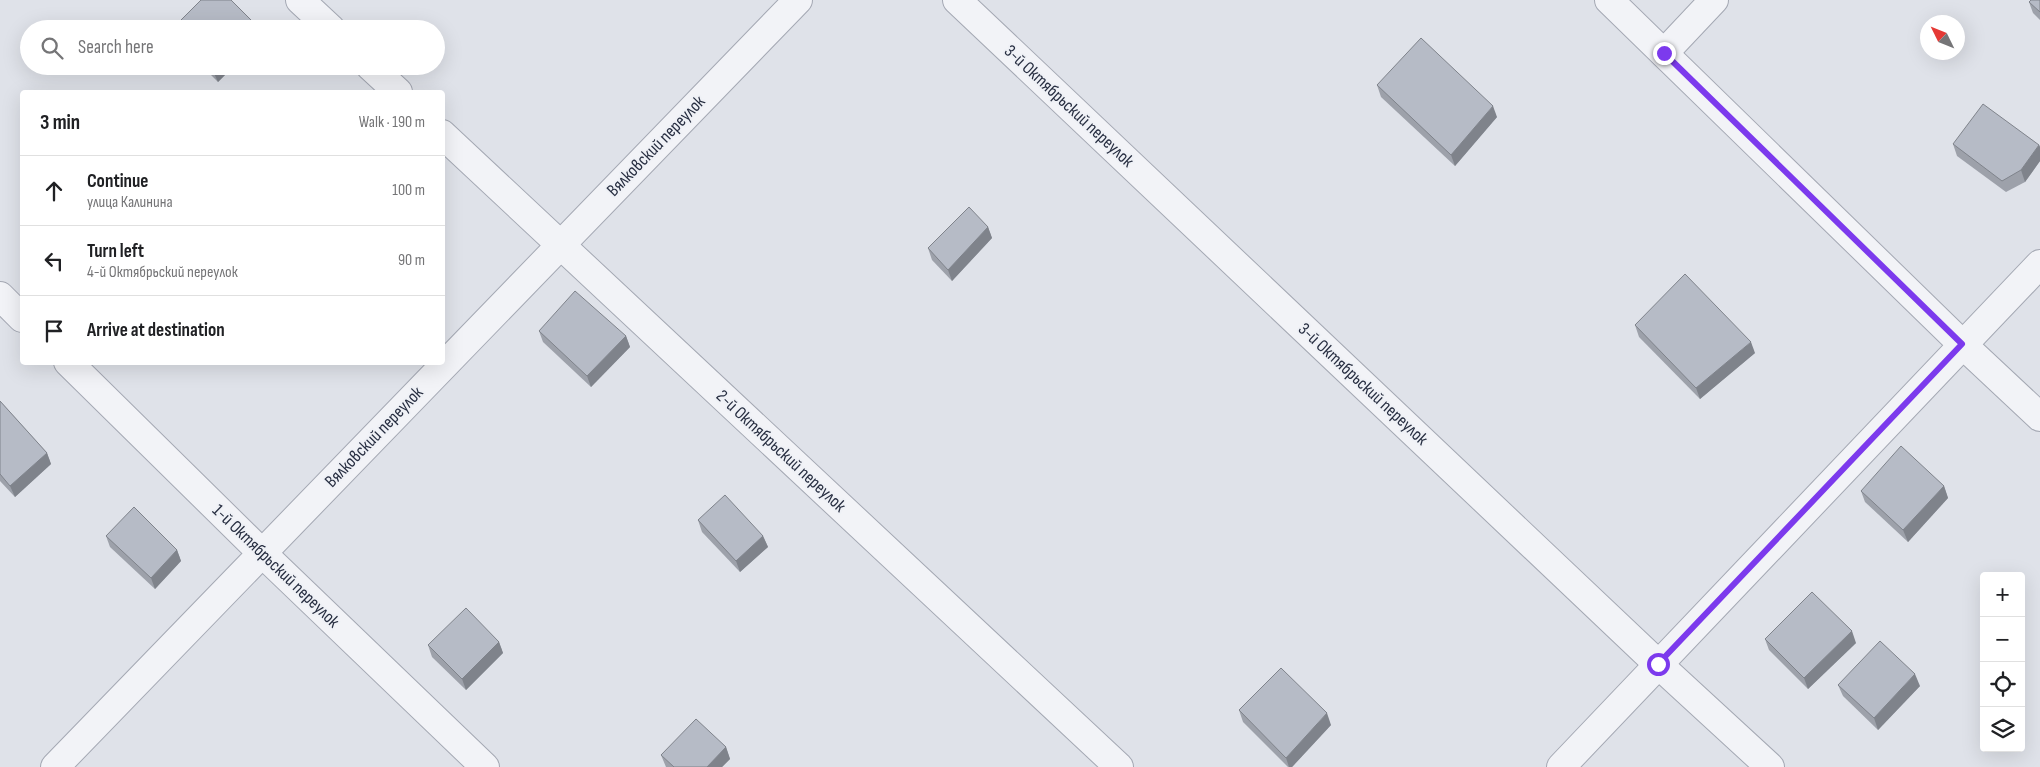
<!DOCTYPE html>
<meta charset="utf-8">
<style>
body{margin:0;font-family:"Sofia Sans Condensed",sans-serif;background:#f2f2f2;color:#202124}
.controls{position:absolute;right:15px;bottom:15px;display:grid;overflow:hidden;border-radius:5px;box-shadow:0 5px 20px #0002}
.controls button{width:45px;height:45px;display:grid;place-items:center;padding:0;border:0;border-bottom:1px solid #e0e0e0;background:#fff;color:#202124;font:25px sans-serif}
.compass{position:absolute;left:1920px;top:15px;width:45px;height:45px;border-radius:50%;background:#fff;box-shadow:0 5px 20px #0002;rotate:313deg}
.stop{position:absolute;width:15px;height:15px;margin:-11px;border:4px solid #7c3aed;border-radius:50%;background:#fff}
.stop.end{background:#7c3aed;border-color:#fff;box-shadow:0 1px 5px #0008}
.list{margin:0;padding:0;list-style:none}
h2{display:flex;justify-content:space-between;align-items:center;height:65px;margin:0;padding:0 20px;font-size:21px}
h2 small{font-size:16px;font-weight:400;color:#757577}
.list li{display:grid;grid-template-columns:32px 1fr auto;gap:15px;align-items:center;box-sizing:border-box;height:70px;padding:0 20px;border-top:1px solid #e0e0e0}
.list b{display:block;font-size:19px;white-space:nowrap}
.list p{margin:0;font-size:16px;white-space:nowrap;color:#757577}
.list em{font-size:16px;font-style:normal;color:#757577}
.icon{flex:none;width:28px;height:28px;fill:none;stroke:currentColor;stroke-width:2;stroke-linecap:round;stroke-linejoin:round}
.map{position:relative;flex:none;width:2040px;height:767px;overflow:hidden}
.search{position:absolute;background:#fff;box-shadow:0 5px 20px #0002;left:20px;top:20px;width:425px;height:55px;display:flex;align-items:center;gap:12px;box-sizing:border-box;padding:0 18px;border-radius:28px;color:#757577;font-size:19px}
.panel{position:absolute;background:#fff;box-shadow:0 5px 20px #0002;left:20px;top:90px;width:425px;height:275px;border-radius:5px}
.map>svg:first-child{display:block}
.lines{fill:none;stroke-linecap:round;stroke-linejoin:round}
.minor-casing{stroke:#a4a8b3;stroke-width:30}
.minor{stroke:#f2f3f7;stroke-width:28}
.wall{fill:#9da1aa}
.shaded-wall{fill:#7f838b}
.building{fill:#b6bbc6;stroke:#7f838b}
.route{stroke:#7c3aed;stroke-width:6}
.labels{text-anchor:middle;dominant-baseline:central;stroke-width:4;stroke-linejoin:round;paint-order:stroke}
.street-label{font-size:18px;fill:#272e41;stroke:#eff1f6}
</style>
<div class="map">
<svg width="2040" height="767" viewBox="0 0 2040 767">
<rect width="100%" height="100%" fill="#dfe2e9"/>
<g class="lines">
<defs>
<g id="minor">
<polyline points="300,0 331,29"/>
<polyline points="957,0 1658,664 1770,767"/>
<polyline points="1609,0 1962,344 2040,417"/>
<polyline points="1664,53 1714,0"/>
<polyline points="370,66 398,92"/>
<polyline points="442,134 1119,767"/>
<polyline points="0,296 22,318"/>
<polyline points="68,362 262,553 485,767"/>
<polyline points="55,767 798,0"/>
<polyline points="1561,767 2040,264"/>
</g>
</defs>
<use href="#minor" class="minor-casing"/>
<use href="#minor" class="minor"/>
</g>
<g class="wall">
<polygon points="2040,0 2040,20 2033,13 2029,2"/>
<polygon points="202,66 234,66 218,82"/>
<polygon points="1377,85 1497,117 1455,166 1381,97"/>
<polygon points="1953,144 2039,145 2040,147 2040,161 2025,182 2006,192 1957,156"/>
<polygon points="988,227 992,238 952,281 932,260 928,248"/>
<polygon points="1635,325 1755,353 1700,399 1639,337"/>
<polygon points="539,331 626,336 630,347 591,387 543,342"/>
<polygon points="0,401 47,453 51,464 15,497 0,481"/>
<polygon points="1944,486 1948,498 1908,542 1865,502 1861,491"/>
<polygon points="698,520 763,536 768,547 740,572 702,532"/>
<polygon points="106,536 177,550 181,561 155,589 110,547"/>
<polygon points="1765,639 1856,643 1808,689 1769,650"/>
<polygon points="499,642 503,653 466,690 432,657 428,645"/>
<polygon points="1838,685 1920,686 1878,730 1843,696"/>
<polygon points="1239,710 1331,725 1292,767 1288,767 1243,722"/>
<polygon points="726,747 730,759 722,767 666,767 661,755"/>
</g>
<g class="shaded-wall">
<polygon points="218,66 234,66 218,82 213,71"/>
<polygon points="1493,106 1497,117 1455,166 1451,155"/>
<polygon points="2039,145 2040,147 2040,161 2025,182 2021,170"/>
<polygon points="988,227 992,238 952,281 948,270"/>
<polygon points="626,336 630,347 591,387 587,376"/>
<polygon points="1751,342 1755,353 1700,399 1696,388"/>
<polygon points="47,453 51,464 15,497 10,486"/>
<polygon points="1944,486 1948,498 1908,542 1903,530"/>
<polygon points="763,536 768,547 740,572 736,561"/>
<polygon points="177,550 181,561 155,589 151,578"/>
<polygon points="1852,631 1856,643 1808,689 1804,678"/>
<polygon points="499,642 503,653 466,690 462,679"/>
<polygon points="1915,674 1920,686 1878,730 1874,718"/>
<polygon points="1327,713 1331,725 1292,767 1289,767 1286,758"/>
<polygon points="726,747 730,759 722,767 707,767"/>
</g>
<g class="building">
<polygon points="201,0 231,0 258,27 256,29 172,29"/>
<polygon points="2031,0 2040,0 2040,12 2029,2"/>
<polygon points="1421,38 1493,106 1451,155 1377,85"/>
<polygon points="209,66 218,66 213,71"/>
<polygon points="1983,104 2039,145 2021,170 2002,181 1953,144"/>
<polygon points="969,207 988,227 948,270 928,248"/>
<polygon points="1685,274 1751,342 1696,388 1635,325"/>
<polygon points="575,291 626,336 587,376 539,331"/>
<polygon points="0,401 47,453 10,486 0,474"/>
<polygon points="1901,446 1944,486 1903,530 1861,491"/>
<polygon points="725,495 763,536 736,561 698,520"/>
<polygon points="134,507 177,550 151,578 106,536"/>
<polygon points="1812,592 1852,631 1804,678 1765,639"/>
<polygon points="466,608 499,642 462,679 428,645"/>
<polygon points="1880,641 1915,674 1874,718 1838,685"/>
<polygon points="1281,668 1327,713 1286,758 1239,710"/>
<polygon points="696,719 726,747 707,767 674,767 661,755"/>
</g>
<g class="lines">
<polyline class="route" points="1658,664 1962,344 1664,53"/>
</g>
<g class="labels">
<g class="street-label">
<text transform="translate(1069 106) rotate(43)">3-й Октябрьский переулок</text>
<text transform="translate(656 146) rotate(-46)">Вялковский переулок</text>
<text transform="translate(1363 384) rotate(43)">3-й Октябрьский переулок</text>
<text transform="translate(374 437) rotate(-46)">Вялковский переулок</text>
<text transform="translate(781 451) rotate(43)">2-й Октябрьский переулок</text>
<text transform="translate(276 566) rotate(44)">1-й Октябрьский переулок</text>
</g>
</g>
</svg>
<div class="controls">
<button>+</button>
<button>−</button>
<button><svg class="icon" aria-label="locate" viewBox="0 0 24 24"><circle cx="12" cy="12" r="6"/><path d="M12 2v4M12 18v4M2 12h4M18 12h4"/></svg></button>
<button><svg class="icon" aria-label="layers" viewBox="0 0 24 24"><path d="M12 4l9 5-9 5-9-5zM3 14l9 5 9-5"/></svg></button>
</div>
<svg class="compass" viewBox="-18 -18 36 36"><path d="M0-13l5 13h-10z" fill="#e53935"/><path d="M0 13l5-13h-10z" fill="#757577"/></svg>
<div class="stop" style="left:1658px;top:664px"></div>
<div class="stop end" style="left:1664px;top:53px"></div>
<div class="search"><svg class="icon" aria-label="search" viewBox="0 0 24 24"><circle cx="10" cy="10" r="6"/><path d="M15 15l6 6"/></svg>Search here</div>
<section class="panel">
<h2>3 min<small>Walk · 190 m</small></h2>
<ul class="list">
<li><svg class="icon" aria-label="ahead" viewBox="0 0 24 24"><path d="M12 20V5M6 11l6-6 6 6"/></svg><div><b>Continue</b><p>улица Калинина</p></div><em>100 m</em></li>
<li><svg class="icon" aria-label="left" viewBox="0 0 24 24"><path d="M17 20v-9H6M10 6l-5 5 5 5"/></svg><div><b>Turn left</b><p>4-й Октябрьский переулок</p></div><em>90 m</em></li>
<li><svg class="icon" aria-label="arrive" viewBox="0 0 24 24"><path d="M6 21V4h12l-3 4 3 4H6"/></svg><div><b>Arrive at destination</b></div></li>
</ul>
</section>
</div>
